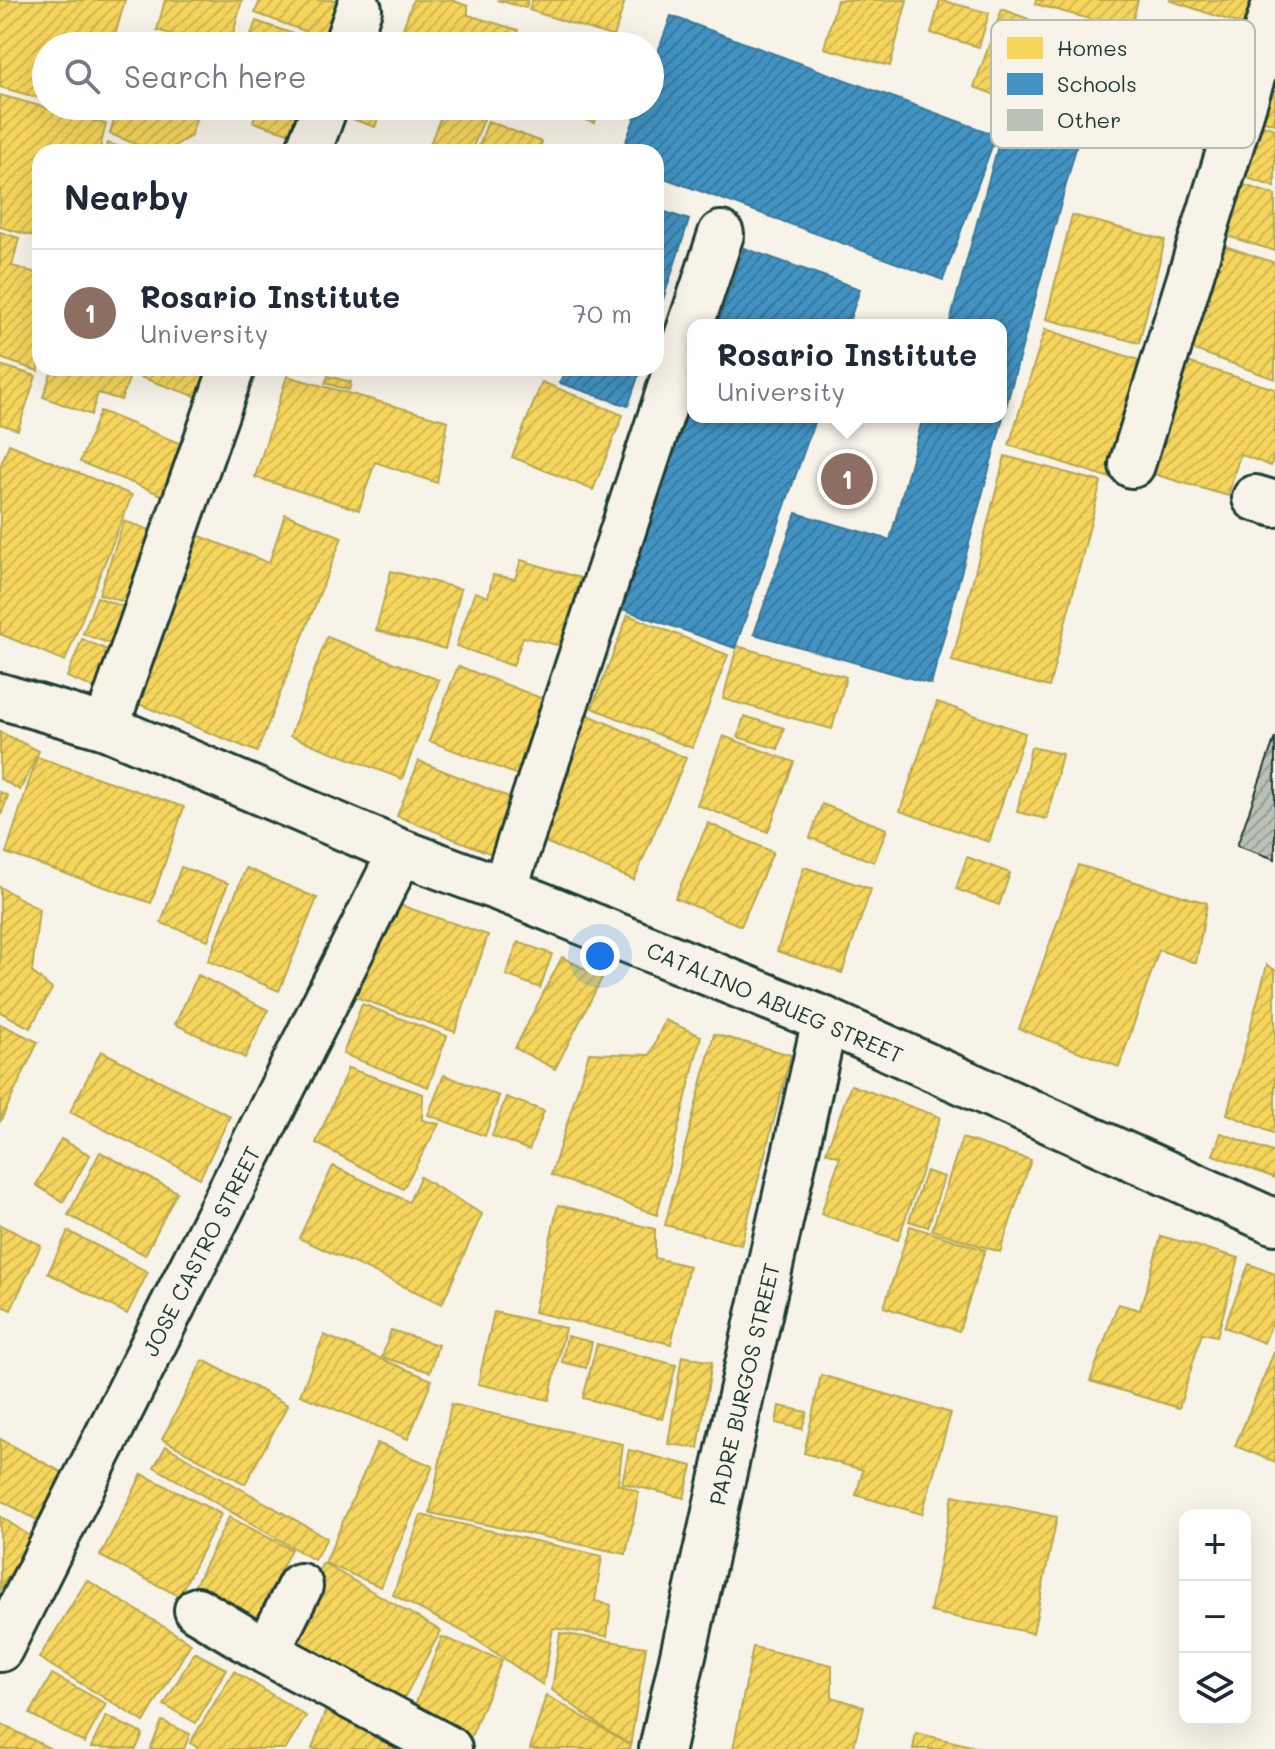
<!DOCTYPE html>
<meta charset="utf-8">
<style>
body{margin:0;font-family:Mali,sans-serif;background:#f2f2f3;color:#1f2937}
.controls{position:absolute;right:24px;bottom:24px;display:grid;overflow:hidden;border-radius:16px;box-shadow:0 8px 32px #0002}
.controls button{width:72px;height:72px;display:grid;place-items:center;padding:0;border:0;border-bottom:2px solid #e0e1e3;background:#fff;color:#1f2937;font:40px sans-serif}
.you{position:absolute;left:600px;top:956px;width:28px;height:28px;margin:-20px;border:6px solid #fff;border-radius:50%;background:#1a73e8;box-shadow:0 0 0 12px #1a73e833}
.badge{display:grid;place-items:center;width:52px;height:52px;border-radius:50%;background:#0b8043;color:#fff;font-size:26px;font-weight:700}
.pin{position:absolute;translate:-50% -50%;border:4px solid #fff;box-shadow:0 2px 8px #0006}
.popup{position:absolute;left:687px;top:319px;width:320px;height:104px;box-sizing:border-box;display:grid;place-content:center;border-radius:16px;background:#fff;filter:drop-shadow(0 2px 6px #0005);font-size:26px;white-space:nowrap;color:#747a83}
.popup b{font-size:30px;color:#1f2937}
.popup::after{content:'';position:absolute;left:50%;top:100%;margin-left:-16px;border:16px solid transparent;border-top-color:#fff}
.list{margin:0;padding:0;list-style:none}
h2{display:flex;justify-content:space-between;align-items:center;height:104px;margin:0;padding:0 32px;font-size:34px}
h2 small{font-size:26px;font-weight:400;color:#747a83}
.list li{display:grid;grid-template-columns:52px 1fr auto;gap:24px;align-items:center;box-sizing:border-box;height:128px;padding:0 32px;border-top:2px solid #e0e1e3}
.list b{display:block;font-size:30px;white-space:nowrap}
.list p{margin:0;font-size:26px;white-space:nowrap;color:#747a83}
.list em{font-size:26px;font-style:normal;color:#747a83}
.icon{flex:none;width:44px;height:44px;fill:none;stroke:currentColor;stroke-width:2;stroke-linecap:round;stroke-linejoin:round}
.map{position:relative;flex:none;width:1275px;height:1749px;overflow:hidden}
.search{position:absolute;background:#fff;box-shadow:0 8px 32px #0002;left:32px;top:32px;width:632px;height:88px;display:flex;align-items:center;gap:20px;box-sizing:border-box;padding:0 28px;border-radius:44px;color:#747a83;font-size:30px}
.panel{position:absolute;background:#fff;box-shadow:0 8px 32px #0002;left:32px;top:144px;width:632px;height:232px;border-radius:24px}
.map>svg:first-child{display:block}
.homes{fill:url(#homes-hatch);stroke:#b6a750;stroke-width:2}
.schools{fill:url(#schools-hatch);stroke:#387998;stroke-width:2}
.building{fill:url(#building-hatch);stroke:#1f3d34;stroke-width:2}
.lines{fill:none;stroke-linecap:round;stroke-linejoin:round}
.minor-casing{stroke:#1f3d34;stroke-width:50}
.minor{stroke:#f7f3e8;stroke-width:44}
.labels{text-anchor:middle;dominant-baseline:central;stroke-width:8;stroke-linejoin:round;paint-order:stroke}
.street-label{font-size:22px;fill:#1f3d34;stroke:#f7f3e8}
.key{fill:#f7f3e8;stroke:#b6bcb2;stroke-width:2}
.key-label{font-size:22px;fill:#1f3d34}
</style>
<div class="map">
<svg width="1275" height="1749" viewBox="0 0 1275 1749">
<defs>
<pattern id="homes-hatch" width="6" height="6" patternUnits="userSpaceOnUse" patternTransform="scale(2)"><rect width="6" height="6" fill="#f6d55c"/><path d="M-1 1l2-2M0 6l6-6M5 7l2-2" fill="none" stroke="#d2b851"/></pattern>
<pattern id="schools-hatch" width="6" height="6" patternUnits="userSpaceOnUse" patternTransform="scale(2)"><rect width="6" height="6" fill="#4393c3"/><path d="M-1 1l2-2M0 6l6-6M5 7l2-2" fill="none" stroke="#37799f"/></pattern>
<pattern id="building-hatch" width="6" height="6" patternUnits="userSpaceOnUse" patternTransform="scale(2)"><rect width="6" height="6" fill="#bbc1b6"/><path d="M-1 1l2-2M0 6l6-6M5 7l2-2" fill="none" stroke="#979e95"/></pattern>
</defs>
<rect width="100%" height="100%" fill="#f7f3e8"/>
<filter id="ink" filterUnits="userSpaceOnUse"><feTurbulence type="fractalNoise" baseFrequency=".0125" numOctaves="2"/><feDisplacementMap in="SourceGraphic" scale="16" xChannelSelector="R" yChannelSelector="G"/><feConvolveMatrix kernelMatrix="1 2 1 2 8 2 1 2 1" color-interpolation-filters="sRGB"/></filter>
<g filter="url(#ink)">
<g class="homes">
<polygon points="0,0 125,0 112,46 46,46 46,100 0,87"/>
<polygon points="165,0 242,0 230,46 211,46 157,30"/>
<polygon points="260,0 349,0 334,42 255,13"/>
<polygon points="413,0 451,0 468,6 468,15 518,30 515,46 397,46"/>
<polygon points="497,0 528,0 526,8"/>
<polygon points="532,0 625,0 614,37 529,10"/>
<polygon points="837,0 907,0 890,66 824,48"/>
<polygon points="940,0 989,13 979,47 931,33"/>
<polygon points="1036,0 1138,0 1130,30 1035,4"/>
<polygon points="1169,0 1261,0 1252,28"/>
<polygon points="1002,9 1114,52 1085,128 974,87"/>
<polygon points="256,21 328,46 247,46"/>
<polygon points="525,38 551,46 522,46"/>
<polygon points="1275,70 1275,124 1261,120"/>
<polygon points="0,95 106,124 99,152 40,152 40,238 0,227"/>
<polygon points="67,106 96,106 94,113"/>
<polygon points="118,106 200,106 191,136 164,152 156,152 110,134"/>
<polygon points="258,106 310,106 301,137 253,122"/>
<polygon points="343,106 382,106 375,127 340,115"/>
<polygon points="445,106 474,106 487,111 471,152 449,152 430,144"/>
<polygon points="541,106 600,106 595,123"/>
<polygon points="488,121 542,142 538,152 477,152"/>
<polygon points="1253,122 1275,129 1275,187 1238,175"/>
<polygon points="107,143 139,152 105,152"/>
<polygon points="1235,182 1275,195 1275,251 1218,233"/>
<polygon points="1072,215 1165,240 1139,343 1046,319"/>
<polygon points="0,232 19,238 12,266 40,274 38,371 0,358"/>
<polygon points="1222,245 1275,263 1275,379 1186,347"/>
<polygon points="1045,329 1150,364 1113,479 1009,445"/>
<polygon points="1184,361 1275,389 1275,449 1271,466 1240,454 1228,496 1150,473"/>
<polygon points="0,365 36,376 18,430 0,424"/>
<polygon points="53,368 107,368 130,376 121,400 98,393 91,415 43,397"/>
<polygon points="114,368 226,368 215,403"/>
<polygon points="333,368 353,368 351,375 332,370"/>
<polygon points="287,376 448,421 437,483 375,462 359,510 255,477"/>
<polygon points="328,376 351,382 349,390 325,383"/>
<polygon points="542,382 623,415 593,490 512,457"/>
<polygon points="100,411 189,447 169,498 80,462"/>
<polygon points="9,444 132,495 65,661 0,634 0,467"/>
<polygon points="1005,456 1101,482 1049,687 952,661"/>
<polygon points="285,514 342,537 257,752 121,697 187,531 269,563"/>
<polygon points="124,521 159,533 134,605 99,594"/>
<polygon points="521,560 580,578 562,646 523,637 513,666 456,646 475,592 488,597 493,575 515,579"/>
<polygon points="391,571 461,589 445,649 376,630"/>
<polygon points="97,597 132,610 118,647 83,634"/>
<polygon points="628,615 728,655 692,748 592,708"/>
<polygon points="327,637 439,680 402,779 290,736"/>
<polygon points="82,639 119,655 104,692 67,677"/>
<polygon points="737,646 846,677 832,729 723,699"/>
<polygon points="458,666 546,700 518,775 429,741"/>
<polygon points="937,702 1025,733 989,842 900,811"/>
<polygon points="584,713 686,758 634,880 531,836"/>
<polygon points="744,716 784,728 778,749 738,737"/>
<polygon points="0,732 39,751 20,790 0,779"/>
<polygon points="723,736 794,762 768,832 697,805"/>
<polygon points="1031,747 1062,754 1047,819 1017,812"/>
<polygon points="37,757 184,807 151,903 6,853"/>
<polygon points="419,761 521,802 499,857 397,816"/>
<polygon points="0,792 8,796 0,818"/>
<polygon points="822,804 887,829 874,862 810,838"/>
<polygon points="708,823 773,852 741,926 675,898"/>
<polygon points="967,857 1010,873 999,905 956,889"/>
<polygon points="1078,865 1207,903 1196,963 1159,950 1119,1067 1019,1029"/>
<polygon points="181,867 228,883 208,940 161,923"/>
<polygon points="804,867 871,889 842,973 777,951"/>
<polygon points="246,868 317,898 279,991 208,961"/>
<polygon points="0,887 39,909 32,972 52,989 30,1028 0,1012"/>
<polygon points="388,901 488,935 455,1032 355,997"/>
<polygon points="518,942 552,954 540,988 506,975"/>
<polygon points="562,957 602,978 555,1069 515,1048"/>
<polygon points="1267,965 1275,970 1275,1134 1227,1114"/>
<polygon points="198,975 268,1010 245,1058 175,1024"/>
<polygon points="362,1004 447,1036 428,1087 343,1054"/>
<polygon points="665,1020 701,1036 657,1215 551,1175 589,1053 650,1055"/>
<polygon points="0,1024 38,1042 0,1122"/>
<polygon points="714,1034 791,1055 741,1245 665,1225"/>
<polygon points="101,1051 230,1116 200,1178 70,1112"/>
<polygon points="348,1068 423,1094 422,1120 439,1124 403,1189 316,1143"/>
<polygon points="444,1075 499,1096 485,1136 428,1115"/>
<polygon points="851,1085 940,1117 898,1240 821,1214 840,1157 826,1152"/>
<polygon points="506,1097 544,1111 529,1150 492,1136"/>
<polygon points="1221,1133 1275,1153 1275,1178 1213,1155"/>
<polygon points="962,1138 1031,1160 1000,1252 932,1230"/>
<polygon points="61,1139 90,1155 63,1202 36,1185"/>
<polygon points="100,1152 177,1192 145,1255 68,1215"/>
<polygon points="333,1166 409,1202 420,1177 482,1214 442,1304 299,1238"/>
<polygon points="926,1171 944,1177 928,1227 909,1221"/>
<polygon points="558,1205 655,1229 655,1258 689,1266 671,1344 534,1312"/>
<polygon points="0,1225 41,1245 11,1310 0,1305"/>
<polygon points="910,1226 985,1250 959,1331 884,1307"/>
<polygon points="68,1231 148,1272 127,1314 48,1273"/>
<polygon points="1161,1236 1239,1258 1217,1336 1202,1333 1179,1408 1090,1381 1118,1304 1140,1310"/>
<polygon points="1249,1264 1275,1274 1275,1315 1264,1343 1224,1327"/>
<polygon points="494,1312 565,1328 549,1400 478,1384"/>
<polygon points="391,1330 438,1345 430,1372 382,1357"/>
<polygon points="324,1335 432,1380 408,1439 300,1395"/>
<polygon points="567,1336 592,1342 586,1368 562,1362"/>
<polygon points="597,1344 676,1365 662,1419 583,1398"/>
<polygon points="1275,1350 1275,1462 1235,1446"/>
<polygon points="682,1356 712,1362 698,1448 668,1444"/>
<polygon points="203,1360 288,1405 245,1484 162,1439"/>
<polygon points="821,1375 951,1413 922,1514 856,1495 863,1470 804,1453"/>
<polygon points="451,1404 623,1444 618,1484 639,1492 626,1554 430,1513"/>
<polygon points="779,1406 807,1412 802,1429 776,1423"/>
<polygon points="0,1439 63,1473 37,1520 0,1500"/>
<polygon points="377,1443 433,1466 381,1587 325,1563"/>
<polygon points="166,1446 327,1538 314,1560 154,1467"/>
<polygon points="629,1450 692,1466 684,1498 622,1483"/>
<polygon points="142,1474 221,1514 179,1596 100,1556"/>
<polygon points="953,1495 1057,1517 1033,1633 930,1612"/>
<polygon points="421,1515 602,1556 595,1601 611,1605 607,1636 553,1628 543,1685 466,1633 393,1595"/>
<polygon points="0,1516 33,1538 0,1590"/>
<polygon points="229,1517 291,1549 253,1626 191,1593"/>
<polygon points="323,1563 441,1631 394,1716 276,1648"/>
<polygon points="87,1580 191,1643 144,1722 39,1658"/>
<polygon points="560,1633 646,1647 630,1747 552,1690"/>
<polygon points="442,1637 502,1660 468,1744 409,1720"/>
<polygon points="753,1647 832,1665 832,1697 864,1707 853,1749 733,1749"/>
<polygon points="194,1652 226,1669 196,1723 164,1705"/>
<polygon points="234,1671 306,1716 286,1749 200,1749 190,1743"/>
<polygon points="52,1674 106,1704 84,1743 30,1714"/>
<polygon points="546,1695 631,1745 630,1749 530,1749"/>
<polygon points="327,1706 397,1735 395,1749 312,1749"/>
<polygon points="106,1716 143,1734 136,1749 91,1747"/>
<polygon points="162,1721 190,1734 184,1749 150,1749"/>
<polygon points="1,1724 51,1749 0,1749"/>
<polygon points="916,1733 980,1748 980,1749 913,1749"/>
</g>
<g class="schools">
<polygon points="671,16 996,135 943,280 656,175 656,152 622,152 639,106 650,106 650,74"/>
<polygon points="1007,113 1078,140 931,684 754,634 796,513 890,540 923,417 1001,417 1001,325 949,325"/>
<polygon points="656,209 689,220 656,321"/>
<polygon points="744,248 860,289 848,325 718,325"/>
<polygon points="565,368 641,368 628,406 560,383"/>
<polygon points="693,396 693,417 816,417 735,648 619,608"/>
</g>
<polygon class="building" points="1275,737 1275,859 1237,846"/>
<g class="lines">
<defs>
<g id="minor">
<polyline points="346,46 359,9"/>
<polyline points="308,152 325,106"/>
<polyline points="1132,465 1275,3"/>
<polyline points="1255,498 1275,504"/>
<polyline points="0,696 106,727 401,852 504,890 825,1020 1275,1222"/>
<polyline points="106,727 232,368"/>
<polyline points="504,890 721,234"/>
<polyline points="197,1610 267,1652 449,1749"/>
<polyline points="0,1649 401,852"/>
<polyline points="267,1652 300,1586"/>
<polyline points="662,1749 825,1020"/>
</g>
</defs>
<use href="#minor" class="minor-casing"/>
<use href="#minor" class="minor"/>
</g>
</g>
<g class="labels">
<g class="street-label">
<text transform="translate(775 1002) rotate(23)">CATALINO ABUEG STREET</text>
<text transform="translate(201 1251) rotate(-63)">JOSE CASTRO STREET</text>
<text transform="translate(744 1384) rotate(-77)">PADRE BURGOS STREET</text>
</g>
</g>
<rect x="991" y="20" width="264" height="128" rx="12" class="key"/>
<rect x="1007" y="37" width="36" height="22" fill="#f6d55c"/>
<rect x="1007" y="73" width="36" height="22" fill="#4393c3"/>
<rect x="1007" y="109" width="36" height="22" fill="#bbc1b6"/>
<g class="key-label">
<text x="1057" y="56">Homes</text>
<text x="1057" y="92">Schools</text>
<text x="1057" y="128">Other</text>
</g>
</svg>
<div class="controls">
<button>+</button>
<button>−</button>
<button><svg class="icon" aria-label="layers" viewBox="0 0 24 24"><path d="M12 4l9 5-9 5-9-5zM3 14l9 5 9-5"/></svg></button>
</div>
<div class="you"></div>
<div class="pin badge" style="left:847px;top:479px;background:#8d6e63">1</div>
<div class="popup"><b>Rosario Institute</b>University</div>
<div class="search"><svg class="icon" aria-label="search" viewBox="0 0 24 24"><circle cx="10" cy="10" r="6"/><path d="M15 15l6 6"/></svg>Search here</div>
<section class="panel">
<h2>Nearby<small></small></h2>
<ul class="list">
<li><span class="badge" style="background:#8d6e63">1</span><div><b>Rosario Institute</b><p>University</p></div><em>70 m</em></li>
</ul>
</section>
</div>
